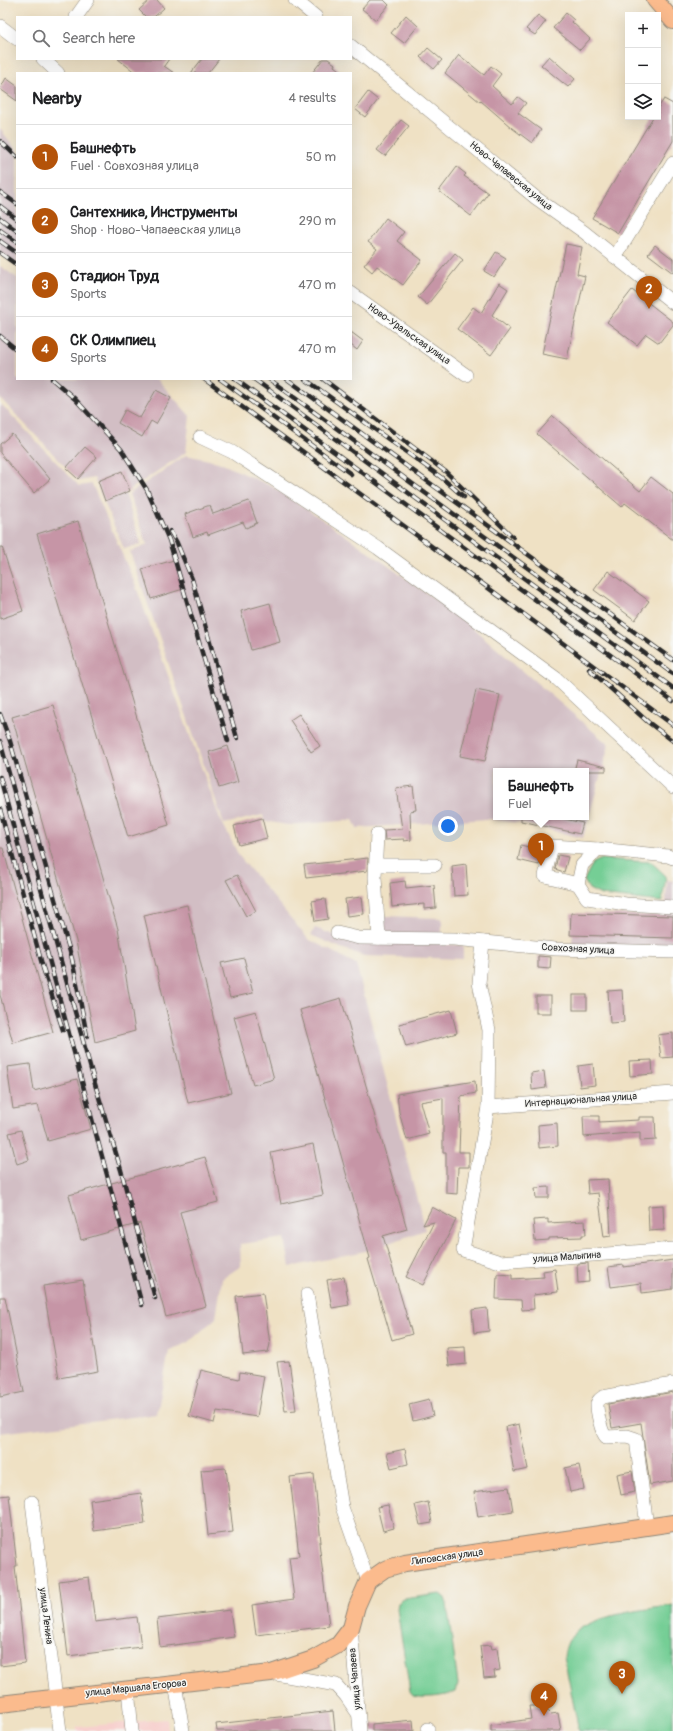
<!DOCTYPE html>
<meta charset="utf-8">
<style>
body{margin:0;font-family:Pangolin,sans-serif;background:#f6f6f6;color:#202124}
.controls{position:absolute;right:12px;top:12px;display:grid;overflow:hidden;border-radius:0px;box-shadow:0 4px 16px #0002}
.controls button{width:36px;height:36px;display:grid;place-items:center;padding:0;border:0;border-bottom:1px solid #e0e0e0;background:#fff;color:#202124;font:20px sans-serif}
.you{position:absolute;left:448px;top:826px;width:14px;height:14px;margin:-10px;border:3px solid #fff;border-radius:50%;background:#1a73e8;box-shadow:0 0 0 6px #1a73e833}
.badge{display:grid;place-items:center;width:26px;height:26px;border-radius:50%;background:#b45309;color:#fff;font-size:13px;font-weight:700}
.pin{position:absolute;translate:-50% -33px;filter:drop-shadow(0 1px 2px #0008)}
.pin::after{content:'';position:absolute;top:21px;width:14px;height:12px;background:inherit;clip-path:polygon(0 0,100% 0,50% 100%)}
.popup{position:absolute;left:493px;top:768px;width:96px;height:52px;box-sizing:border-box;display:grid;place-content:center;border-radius:0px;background:#fff;filter:drop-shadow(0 1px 3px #0005);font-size:13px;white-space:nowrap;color:#757577}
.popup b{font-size:15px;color:#202124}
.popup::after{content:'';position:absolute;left:50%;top:100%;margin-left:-8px;border:8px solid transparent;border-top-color:#fff}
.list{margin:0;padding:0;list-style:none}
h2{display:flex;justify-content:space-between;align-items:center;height:52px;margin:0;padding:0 16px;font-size:17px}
h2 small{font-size:13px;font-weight:400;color:#757577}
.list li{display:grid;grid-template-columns:26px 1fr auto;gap:12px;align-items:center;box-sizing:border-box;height:64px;padding:0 16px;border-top:1px solid #e0e0e0}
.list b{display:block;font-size:15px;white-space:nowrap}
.list p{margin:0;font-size:13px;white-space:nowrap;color:#757577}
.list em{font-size:13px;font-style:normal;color:#757577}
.icon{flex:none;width:22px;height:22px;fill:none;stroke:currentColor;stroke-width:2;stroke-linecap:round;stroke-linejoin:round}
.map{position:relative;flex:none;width:673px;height:1731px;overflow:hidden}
.search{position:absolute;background:#fff;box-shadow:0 4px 16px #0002;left:16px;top:16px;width:336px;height:44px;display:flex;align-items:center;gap:10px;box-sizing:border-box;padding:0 14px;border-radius:0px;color:#757577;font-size:15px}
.panel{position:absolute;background:#fff;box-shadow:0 4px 16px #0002;left:16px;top:72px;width:336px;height:308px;border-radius:0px}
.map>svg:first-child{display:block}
.built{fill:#f7d0ce}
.industrial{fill:#d2bec4;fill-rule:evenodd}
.green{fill:#74ce95;stroke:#507c60}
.building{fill:#c695a6}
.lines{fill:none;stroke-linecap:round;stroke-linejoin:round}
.minor-casing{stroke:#8d8678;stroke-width:14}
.major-casing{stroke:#8d8678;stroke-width:18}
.minor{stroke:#fff;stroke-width:13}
.major{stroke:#fbbb8d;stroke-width:16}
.rail-casing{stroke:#2b2b2b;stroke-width:4.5}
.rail{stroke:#f6f6f2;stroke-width:3;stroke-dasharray:9;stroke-linecap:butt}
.labels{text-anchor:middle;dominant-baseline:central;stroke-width:3;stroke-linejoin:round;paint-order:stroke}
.street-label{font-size:10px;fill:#2b2b2b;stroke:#f6f6f2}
</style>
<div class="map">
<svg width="673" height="1731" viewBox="0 0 673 1731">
<rect width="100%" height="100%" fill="#f6f6f2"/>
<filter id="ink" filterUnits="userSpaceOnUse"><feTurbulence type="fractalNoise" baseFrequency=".025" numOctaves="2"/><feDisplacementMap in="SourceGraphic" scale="8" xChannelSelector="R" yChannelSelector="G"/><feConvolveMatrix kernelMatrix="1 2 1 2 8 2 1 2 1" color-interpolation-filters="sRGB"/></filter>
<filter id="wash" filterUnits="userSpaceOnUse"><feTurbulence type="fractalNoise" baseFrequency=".012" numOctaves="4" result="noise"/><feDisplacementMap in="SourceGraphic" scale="16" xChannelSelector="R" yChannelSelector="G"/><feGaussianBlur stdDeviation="0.9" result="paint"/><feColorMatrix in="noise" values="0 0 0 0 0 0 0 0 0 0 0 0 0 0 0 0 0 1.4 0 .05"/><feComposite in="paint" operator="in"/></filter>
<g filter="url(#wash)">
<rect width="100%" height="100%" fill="#efe1c4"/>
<polygon class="built" points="167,1719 168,1731 77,1731 77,1727"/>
<g class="industrial">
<polygon points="0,129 17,150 17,264 0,253"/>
<polygon points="0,266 17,278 17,379 157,379 190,416 186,452 125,493 141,544 124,549 94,478 79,481 0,398"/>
<polygon points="0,403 79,486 92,484 135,584 219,816 239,856 308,939 356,964 425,1230 370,1250 290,1267 285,1238 240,1244 241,1266 222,1279 216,1318 189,1342 169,1351 157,1414 0,1433"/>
<path d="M 186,455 L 218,462 L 273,487 L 335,528 L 460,617 L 609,745 L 583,838 L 520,823 L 488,819 L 357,828 L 353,820 L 288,825 L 264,821 L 263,815 L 224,824 L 130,552 L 147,545 L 129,494 ZM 496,771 L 586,771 L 586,817 L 496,817 Z"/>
<polygon points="667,880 673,881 673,947 572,944 574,914 665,915"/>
<polygon points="383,916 442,918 442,944 463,945 463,959 364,956 341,948 311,935 315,928 345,939 383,944"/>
</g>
<g class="green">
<polygon points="602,859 651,862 666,876 662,902 601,895 589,889 584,880 593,863"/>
<path d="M 440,1594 L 445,1598 L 447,1604 L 458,1684 L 456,1692 C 444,1696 425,1699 413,1696 L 410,1692 L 397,1609 L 398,1603 L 404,1599 Z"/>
<path d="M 673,1605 L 673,1731 L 579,1731 L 564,1657 C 565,1649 567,1641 573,1635 C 591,1614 647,1610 673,1605 Z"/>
</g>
<g id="blocks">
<g class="building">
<polygon points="150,0 157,0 164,8 154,17 146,17 139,10"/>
<polygon points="370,0 384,0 389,5 376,20 362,9"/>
<polygon points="566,13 574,20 572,22 590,39 580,50 553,28"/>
<polygon points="406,15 418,26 404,43 391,33"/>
<polygon points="538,15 546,21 535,35 526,29"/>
<polygon points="428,48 442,60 434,69 420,57"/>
<polygon points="459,55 484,75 491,66 501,74 492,86 512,104 518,97 526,103 518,113 541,130 532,143 512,128 481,101 480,102 445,73"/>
<polygon points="549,56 575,79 568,87 541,65"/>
<polygon points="118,59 169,59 164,66 174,73 136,73"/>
<polygon points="202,59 219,59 208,73 191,73"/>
<polygon points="323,59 328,59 335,64 334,66 343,73 312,73"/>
<polygon points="6,78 17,86 17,101 0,89"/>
<polygon points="368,92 378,100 365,117 355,109"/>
<polygon points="664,99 673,104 673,141 618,233 592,218 653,117 658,117 658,108"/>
<polygon points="401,120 409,126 385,156 377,150"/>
<polygon points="457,167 466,174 464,176 488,193 471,216 439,191"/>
<polygon points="386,218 404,232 397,241 422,260 403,285 377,266 372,272 364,265 377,249 368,242"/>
<polygon points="566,244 582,247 577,274 585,276 567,359 542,354"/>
<polygon points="655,245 673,259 673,273 648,254"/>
<polygon points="496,252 506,258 494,277 484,271"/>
<polygon points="455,253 463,260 427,305 418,297"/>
<polygon points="499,283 508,289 492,315 510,329 491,355 457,329 473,307 481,313"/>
<polygon points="632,290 673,322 673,325 659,343 646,334 637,345 607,322"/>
<polygon points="351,332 363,341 357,350 351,345"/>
<polygon points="156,390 171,398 156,424 151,421 142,437 118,423 125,410 140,418"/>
<polygon points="553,416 640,491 651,477 673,494 673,540 625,503 622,507 537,434"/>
<polygon points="12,434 50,479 34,493 0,453 0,444"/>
<polygon points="85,447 97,457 78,479 66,468"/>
<polygon points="122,471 130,491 105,501 98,481"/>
<polygon points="249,501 257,523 246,528 243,522 208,535 207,532 193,537 185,514 210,505 213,514"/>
<polygon points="78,521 169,825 128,837 37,534"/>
<polygon points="0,547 2,547 23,611 0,619"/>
<polygon points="174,560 183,589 151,599 142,569"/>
<polygon points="608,571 649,601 635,620 594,590"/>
<polygon points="270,603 280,642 251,650 241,611"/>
<polygon points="476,690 500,695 485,761 460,756"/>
<polygon points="53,705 118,929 135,1031 95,1042 76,941 12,717"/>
<polygon points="299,714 320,746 311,752 290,720"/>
<polygon points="228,746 238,782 219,788 209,752"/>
<polygon points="577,760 606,767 606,771 574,771"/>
<polygon points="413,786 416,810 410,811 411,840 404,841 404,839 385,840 384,830 402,829 396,788"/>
<polygon points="521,817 555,817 583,823 580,834 521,821"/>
<polygon points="262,818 267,838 239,845 234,826"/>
<polygon points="521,845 543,851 539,865 518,860"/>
<polygon points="0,848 3,848 53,1032 13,1043 0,995"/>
<polygon points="558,855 568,857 564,872 555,869"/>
<polygon points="368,858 367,871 306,878 304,865"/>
<polygon points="466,864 468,895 454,896 452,866"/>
<polygon points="237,875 256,911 246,916 226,880"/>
<polygon points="405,881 406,888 434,885 436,908 424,909 424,904 392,907 390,883"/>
<polygon points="362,897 364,914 347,916 345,899"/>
<polygon points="325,899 328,919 315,921 312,901"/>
<polygon points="187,905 231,1093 188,1103 144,915"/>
<polygon points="571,913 673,916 673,938 570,935"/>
<polygon points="538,956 551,957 550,969 538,968"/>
<polygon points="244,958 253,993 230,998 221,963"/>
<polygon points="622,990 624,1022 610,1023 608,991"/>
<rect x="573" y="995" width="14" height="15"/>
<rect x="536" y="996" width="15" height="17"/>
<polygon points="341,998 407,1229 383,1236 412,1334 392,1340 368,1259 370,1258 300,1010"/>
<polygon points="451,1010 457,1033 406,1047 399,1024"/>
<polygon points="256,1011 274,1079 253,1085 234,1017"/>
<polygon points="673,1033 673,1057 661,1058 658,1035"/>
<polygon points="652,1060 653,1074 630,1076 629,1061"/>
<polygon points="30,1064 34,1091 77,1079 91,1129 48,1141 38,1105 13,1109 7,1067"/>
<polygon points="593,1064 595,1085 580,1087 578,1066"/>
<polygon points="544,1071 546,1088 532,1090 531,1073"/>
<polygon points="475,1081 476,1093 461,1096 459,1152 469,1152 469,1167 458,1167 457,1194 446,1193 446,1152 443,1152 443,1098 420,1102 429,1134 407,1140 399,1112 397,1094"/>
<polygon points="583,1116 599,1116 599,1122 639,1120 639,1117 655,1117 656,1140 640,1141 640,1132 584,1137"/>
<polygon points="557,1123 558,1146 539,1148 538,1125"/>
<polygon points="21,1130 29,1160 17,1164 9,1133"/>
<polygon points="313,1144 323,1195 281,1204 271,1153"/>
<polygon points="205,1157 218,1202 180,1212 206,1306 166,1317 140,1223 81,1240 69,1195"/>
<polygon points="608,1179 611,1236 604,1237 598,1193 588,1194 587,1180"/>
<polygon points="549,1187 549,1198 536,1198 535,1188"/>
<polygon points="663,1205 664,1230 649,1231 648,1206"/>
<polygon points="432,1207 456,1220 423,1285 406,1277 434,1222 423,1225"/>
<polygon points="548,1219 548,1223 585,1221 586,1235 582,1235 582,1237 549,1238 549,1240 535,1241 533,1220"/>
<polygon points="673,1260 673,1289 642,1293 641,1283 611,1287 608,1267 624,1265 624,1267"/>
<polygon points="588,1263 589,1282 578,1283 577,1264"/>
<polygon points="555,1269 558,1292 533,1295 534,1309 522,1310 521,1300 496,1299 497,1274 512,1275 512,1279 544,1277 543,1271"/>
<polygon points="344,1277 349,1305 332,1308 327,1280"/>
<polygon points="83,1280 98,1371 59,1378 43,1286"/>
<polygon points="263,1293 270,1344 268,1352 243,1355 236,1296"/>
<polygon points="0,1297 5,1297 24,1392 0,1397"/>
<polygon points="487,1308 489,1331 474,1333 472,1310"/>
<polygon points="465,1347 466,1364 449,1366 447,1348"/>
<polygon points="289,1361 296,1410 285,1411 277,1362"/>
<polygon points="201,1370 239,1379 240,1372 264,1376 257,1417 217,1411 214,1423 189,1416"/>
<polygon points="673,1392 673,1481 650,1485 641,1423 612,1428 608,1404"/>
<polygon points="429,1399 433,1416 413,1421 409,1404"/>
<polygon points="519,1424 528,1469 514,1472 506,1427"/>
<polygon points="405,1449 408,1464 391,1468 387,1453"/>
<polygon points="579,1465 584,1489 570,1492 565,1468"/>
<polygon points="226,1468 233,1532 208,1535 201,1470"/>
<polygon points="632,1471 635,1492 621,1495 617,1474"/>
<polygon points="314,1474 321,1542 319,1542 329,1626 256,1635 252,1605 294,1599 289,1557 299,1556 290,1477"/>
<polygon points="509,1487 513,1511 478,1517 474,1492"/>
<polygon points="141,1493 145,1524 94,1531 90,1500"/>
<polygon points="9,1495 17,1566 15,1566 25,1663 0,1666 0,1496"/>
<polygon points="428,1502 432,1523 420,1525 415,1505"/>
<polygon points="388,1505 394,1528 383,1531 377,1507"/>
<polygon points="89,1577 95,1622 137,1617 141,1647 68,1656 59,1581"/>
<polygon points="230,1610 234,1637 160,1647 157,1619"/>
<polygon points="491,1645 492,1649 497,1648 500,1670 494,1671 495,1677 484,1678 480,1646"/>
<polygon points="529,1706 543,1706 551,1714 558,1713 561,1731 491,1731 491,1725 531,1719"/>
<polygon points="333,1711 335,1731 217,1731 216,1724"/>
<polygon points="413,1720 414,1731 372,1731 372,1724"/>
</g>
</g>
</g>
<g filter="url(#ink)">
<use href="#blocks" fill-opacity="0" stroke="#8d8678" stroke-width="1"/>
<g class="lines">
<defs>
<g id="minor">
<polyline points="295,0 316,17"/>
<polyline points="76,17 88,0"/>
<polyline points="0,26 17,39"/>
<polyline points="351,46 536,198 584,232 673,303"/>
<polyline points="43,59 58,73"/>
<polyline points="615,257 673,163"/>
<polyline points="351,293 466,375"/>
<polyline points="200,437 232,452 378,548 557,679 673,787"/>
<polyline points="377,834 375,877 379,938"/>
<polyline points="673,858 668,856 598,849 582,865 578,884 587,898 626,904 673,907"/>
<polyline points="376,865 435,865"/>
<polyline points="578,884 545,876 552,846 598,849"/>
<polyline points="337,933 359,938 454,939 555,949 673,952"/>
<polyline points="483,942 479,983 489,1030 488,1107 463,1250 500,1262 673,1249"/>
<polyline points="488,1107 673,1093"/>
<polyline points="307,1294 342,1507 368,1581"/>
<polyline points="32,1502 60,1731"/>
<path d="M 647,1527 L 636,1439 L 627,1436 L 606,1437 C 601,1432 597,1412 597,1405 C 597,1401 600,1399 603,1397 L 673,1384"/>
<polyline points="351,1628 360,1731"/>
<polyline points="271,1673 336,1685 346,1696 357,1712"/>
<polyline points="175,1684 183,1731"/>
<polyline points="128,1689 132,1731"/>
<polyline points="428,1729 428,1731"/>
</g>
<g id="major">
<polyline points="655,0 673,21"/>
<polyline points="0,1704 271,1673 313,1659 338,1645 351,1628 357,1606 368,1581 385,1569 405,1563 673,1523"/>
</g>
</defs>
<use href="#minor" class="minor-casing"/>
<use href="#major" class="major-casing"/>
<use href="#minor" class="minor"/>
<use href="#major" class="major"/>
<defs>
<g id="rail">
<polyline points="0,141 17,157"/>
<polyline points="0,192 17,204"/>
<polyline points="0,206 17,219"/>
<polyline points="0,218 17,231"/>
<polyline points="0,230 17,242"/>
<polyline points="0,241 17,253"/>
<polyline points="0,253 17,265"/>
<polyline points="0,336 17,350"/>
<polyline points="52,379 75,399 121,449 147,490 169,540 228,741"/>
<polyline points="204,379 525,615 673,725"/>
<polyline points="220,379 351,474"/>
<polyline points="235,379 673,701"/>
<polyline points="254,379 673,688"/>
<polyline points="269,379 673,674"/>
<polyline points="287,379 673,660"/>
<polyline points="305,379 442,478 464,497"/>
<polyline points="323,379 446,472 513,537"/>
<polyline points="170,531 177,543 192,579 237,738"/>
<polyline points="589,669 648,722 673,741"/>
<polyline points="0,714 10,741 72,959 87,1036"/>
<polyline points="0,741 95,1084 121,1170 155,1298"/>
<polyline points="0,777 142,1305"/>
<polyline points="0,809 43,968 63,1030"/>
</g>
</defs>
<use href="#rail" class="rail-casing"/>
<use href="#rail" class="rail"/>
</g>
</g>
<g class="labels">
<g class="street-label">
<text transform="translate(511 176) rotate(39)">Ново-Чапаевская улица</text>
<text transform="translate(409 334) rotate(35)">Ново-Уральская улица</text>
<text transform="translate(578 949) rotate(3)">Совхозная улица</text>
<text transform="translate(581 1100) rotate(-4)">Интернациональная улица</text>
<text transform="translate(567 1257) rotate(-4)">улица Малыгина</text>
<text transform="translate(447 1557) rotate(-8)">Липовская улица</text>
<text transform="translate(46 1616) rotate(83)">улица Ленина</text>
<text transform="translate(355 1679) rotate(-95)">улица Чапаева</text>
<text transform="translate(136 1688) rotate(-6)">улица Маршала Егорова</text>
</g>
</g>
</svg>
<div class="controls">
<button>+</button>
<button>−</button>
<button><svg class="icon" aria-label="layers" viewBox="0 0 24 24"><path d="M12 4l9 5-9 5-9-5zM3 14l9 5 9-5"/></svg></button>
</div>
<div class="you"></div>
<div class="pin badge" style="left:541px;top:866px">1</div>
<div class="popup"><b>Башнефть</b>Fuel</div>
<div class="pin badge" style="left:649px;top:309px">2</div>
<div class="pin badge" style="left:622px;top:1694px">3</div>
<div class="pin badge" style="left:544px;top:1716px">4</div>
<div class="search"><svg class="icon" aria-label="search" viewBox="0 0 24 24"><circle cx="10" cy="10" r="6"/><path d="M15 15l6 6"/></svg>Search here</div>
<section class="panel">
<h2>Nearby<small>4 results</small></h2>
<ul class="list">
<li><span class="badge">1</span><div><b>Башнефть</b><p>Fuel · Совхозная улица</p></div><em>50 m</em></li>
<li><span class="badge">2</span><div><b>Сантехника, Инструменты</b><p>Shop · Ново-Чапаевская улица</p></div><em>290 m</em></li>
<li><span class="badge">3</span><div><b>Стадион Труд</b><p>Sports</p></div><em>470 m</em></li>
<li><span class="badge">4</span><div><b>СК Олимпиец</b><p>Sports</p></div><em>470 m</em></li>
</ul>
</section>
</div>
